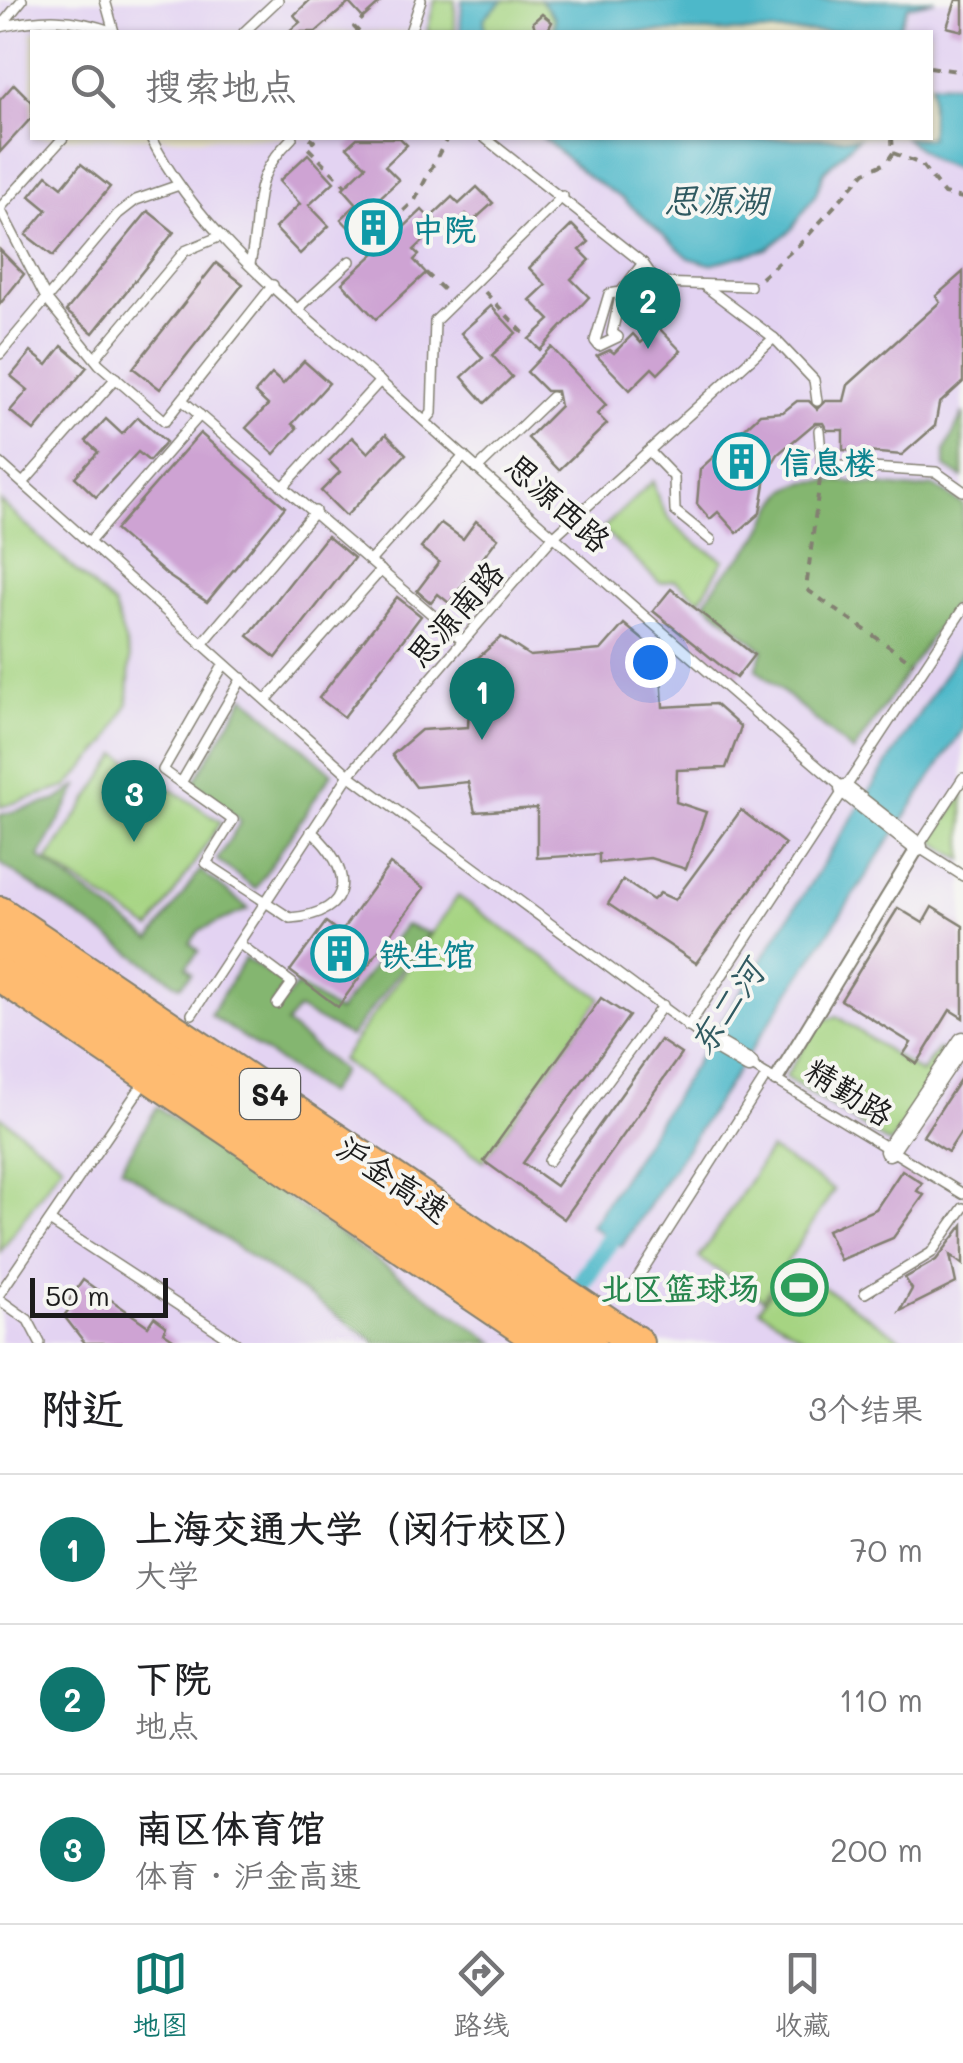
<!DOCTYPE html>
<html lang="zh">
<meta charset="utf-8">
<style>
body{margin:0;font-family:Mali,"LXGW WenKai TC",sans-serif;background:#f6f6f6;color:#202124}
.scale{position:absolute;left:30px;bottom:25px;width:138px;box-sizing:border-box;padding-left:10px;border:5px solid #1c1c1c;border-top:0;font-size:28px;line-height:35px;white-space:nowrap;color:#1c1c1c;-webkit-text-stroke:8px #f6f6f2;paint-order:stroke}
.you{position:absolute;left:650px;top:662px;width:35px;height:35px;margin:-25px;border:8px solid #fff;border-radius:50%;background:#1a73e8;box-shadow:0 0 0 15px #1a73e833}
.badge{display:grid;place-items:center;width:65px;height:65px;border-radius:50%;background:#0f766e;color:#fff;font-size:32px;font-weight:700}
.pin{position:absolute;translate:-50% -82px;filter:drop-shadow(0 2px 5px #0008)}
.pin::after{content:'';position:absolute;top:52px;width:35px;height:30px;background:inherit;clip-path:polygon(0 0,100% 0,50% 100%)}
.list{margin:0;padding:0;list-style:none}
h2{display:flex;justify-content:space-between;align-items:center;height:130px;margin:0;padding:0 40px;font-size:42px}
h2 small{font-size:32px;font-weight:400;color:#757577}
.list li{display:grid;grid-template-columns:65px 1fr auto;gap:30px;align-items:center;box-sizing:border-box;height:150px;padding:0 40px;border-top:2px solid #e0e0e0}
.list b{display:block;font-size:38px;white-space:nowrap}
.list p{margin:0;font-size:32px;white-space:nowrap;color:#757577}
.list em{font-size:32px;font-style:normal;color:#757577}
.icon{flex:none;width:55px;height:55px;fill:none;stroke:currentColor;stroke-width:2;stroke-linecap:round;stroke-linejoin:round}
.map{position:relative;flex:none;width:963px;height:1343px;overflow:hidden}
.search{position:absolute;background:#fff;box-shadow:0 2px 8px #0004;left:30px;right:30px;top:30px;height:110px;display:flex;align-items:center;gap:25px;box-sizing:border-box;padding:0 35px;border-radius:0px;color:#757577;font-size:38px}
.sheet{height:580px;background:#fff}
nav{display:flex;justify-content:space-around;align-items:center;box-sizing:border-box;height:140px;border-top:2px solid #e0e0e0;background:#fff;font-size:28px;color:#757577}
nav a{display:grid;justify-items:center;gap:5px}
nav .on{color:#0f766e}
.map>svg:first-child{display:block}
.built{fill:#e3d3f2;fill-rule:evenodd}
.green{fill:#a6d482;stroke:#61784f;stroke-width:2.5}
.forest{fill:#84b670;stroke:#506946;stroke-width:2.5}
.water{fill:#4db8c9;stroke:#346a72;stroke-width:2.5}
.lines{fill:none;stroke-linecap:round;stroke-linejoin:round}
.canal{stroke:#4db8c9;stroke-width:20}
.building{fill:#cea3d3}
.service-casing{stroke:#838072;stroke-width:12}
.pedestrian-casing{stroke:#838072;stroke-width:16}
.minor-casing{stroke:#838072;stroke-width:21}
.motorway-casing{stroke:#838072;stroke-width:36}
.path{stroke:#838072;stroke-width:4;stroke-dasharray:8 8;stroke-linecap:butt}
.service{stroke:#fff;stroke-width:9}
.pedestrian{stroke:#fff;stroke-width:12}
.minor{stroke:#fff;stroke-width:18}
.motorway{stroke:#febb71;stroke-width:32}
.labels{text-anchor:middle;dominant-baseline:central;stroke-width:8;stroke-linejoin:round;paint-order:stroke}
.shield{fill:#f6f6f2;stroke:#5d5d5c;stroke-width:2.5}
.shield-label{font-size:30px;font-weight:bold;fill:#1c1c1c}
.culture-label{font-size:32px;font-weight:bold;fill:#0d838f;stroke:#f6f6f2;text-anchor:start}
.street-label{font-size:32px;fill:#1c1c1c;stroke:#f6f6f2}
.leisure-label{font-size:32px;font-weight:bold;fill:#27864d;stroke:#f6f6f2;text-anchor:end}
.water-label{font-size:35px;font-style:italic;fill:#305a61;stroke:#f6f6f2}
</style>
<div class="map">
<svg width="963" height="1343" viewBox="0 0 963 1343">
<rect width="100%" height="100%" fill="#f6f6f2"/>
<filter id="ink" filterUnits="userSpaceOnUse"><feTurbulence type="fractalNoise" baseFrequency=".01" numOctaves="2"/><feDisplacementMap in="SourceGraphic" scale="20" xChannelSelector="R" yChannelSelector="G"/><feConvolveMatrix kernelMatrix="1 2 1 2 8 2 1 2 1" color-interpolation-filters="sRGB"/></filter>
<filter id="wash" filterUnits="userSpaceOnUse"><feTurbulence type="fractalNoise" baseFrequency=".0048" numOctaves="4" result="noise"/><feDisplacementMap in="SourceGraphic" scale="40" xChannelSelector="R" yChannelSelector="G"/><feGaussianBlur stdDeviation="2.25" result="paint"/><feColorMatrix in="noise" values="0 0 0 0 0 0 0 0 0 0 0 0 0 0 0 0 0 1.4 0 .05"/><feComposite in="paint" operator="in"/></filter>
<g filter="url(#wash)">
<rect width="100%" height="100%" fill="#eae5c8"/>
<path class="built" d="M 0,0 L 963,0 L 963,1343 L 0,1343 ZM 32,32 L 930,32 L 930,138 L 32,138 Z"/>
<g class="green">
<polygon points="435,0 455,0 455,32 427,32"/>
<polygon points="503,0 541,0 555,19 554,32 485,32 484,18"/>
<path d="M 653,481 C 662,523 689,540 724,560 L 700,600 L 675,580 L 660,583 L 602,529 Z"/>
<polygon points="0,501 114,606 130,658 128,703 107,743 67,787 0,807"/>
<polygon points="118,754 221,822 151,929 47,861"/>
<polygon points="963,793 963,860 933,841"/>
<polygon points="458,896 601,998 484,1161 341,1060"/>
<polygon points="838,1017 921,1073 938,1049 947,1055 890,1144 785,1077 821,1020"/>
<polygon points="0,1116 62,1164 0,1252"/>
<polygon points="770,1149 834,1190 763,1299 699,1258"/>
<polygon points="790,1265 908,1343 812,1343 759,1309"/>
</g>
<g class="forest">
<polygon points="963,413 963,478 945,467 945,451"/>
<path d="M 839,481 L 915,489 L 933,486 L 963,504 L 963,590 L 853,752 L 756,669 L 763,650 L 705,602 C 722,571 737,565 756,540 C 766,526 774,502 785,492 C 800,479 820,481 839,481 Z"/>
<polygon points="245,696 332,773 255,889 217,860 241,821 194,782"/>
<polygon points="79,785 39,857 151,940 200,870 249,909 200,930 190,943 199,951 186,967 192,973 180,986 0,863 0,815 57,800"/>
<polygon points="405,925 429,933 350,1037 298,1009 286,1024 342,1071 327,1094 210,1015 245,958 286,984 273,1005 277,1009 297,985 338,1012"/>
<polygon points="157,1107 495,1343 377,1343 121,1168"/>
</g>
<g class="water">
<polygon points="462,0 503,0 484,18 485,32 460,32"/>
<polygon points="541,0 935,0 908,6 897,32 554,32 555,18"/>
<polygon points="931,83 963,84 963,171 934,161 905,138 930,138"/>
<polygon points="543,138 858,138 824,172 816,194 790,231 767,249 710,264 689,258 623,199 587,176"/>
<polygon points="963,645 963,729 622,1246 591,1226"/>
</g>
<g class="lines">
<polyline class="canal" points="567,1305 625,1217"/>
</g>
<g id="blocks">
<g class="building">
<polygon points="310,0 383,0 363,18 349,3 316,32 288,32 300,22 294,15"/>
<polygon points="956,0 963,0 963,31 947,27"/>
<polygon points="542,14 552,22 547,32 536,32 533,22"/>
<polygon points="14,84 32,102 32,117 0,152 0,100"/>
<polygon points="357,138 400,138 407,145 385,166 399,180 374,203 400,231 422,210 438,227 414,250 419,255 414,260 426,273 376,319 342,283 374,254 341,219 357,204 343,188 366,166 347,147"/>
<polygon points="308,154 334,182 309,205 329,226 300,254 275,228 300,204 279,181"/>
<polygon points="81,164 110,187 53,256 26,235 47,210 30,196 47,175 62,187"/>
<polygon points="477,187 493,203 473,221 466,214 447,232 432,216 452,197 459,204"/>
<polygon points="148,211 174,232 93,333 66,311"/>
<polygon points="572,225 589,242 580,250 590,260 571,279 589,297 540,350 529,339 550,320 530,300 546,285 529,268"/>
<polygon points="0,250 24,274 0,304"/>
<polygon points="216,263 243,284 160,389 133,368"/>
<polygon points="963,272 963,382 939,404 935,426 902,455 843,450 843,430 827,430 823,423 815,423 778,454 767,472 760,513 737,533 718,512 710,519 697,504 700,469 760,414 783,412 797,401 809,401 817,409 825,401 844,401 848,385 940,302 936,296"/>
<polygon points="491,306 516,333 492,355 512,377 485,403 462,377 483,358 461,333"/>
<polygon points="658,327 681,351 658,374 652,368 630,390 597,356 610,350 614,353 633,334 641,343"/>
<polygon points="62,346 87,367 34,431 10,411 28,390 11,376 31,352 47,365"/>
<polygon points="551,347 606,405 597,414 607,424 559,470 528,438 560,406 557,391 546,391 527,372"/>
<polygon points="304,361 329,383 292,424 297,428 274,454 246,428 268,405 255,393 272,374 283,384"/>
<polygon points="138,417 166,442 149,461 138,452 96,497 75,477 98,452 86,441 106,419 122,434"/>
<polygon points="200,433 285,507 207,602 167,575 115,530"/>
<polygon points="386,434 406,454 346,516 321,491 340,472 329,461 352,437 368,453"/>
<polygon points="476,521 498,538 449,603 438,594 431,603 417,591 439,562 421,548 441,523 463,539"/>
<polygon points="327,536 354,558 276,658 248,636"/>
<polygon points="671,589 754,655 736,678 653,611"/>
<polygon points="397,597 421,616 344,717 319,698"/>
<polygon points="624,624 660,654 663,707 715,704 741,727 726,768 677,770 676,802 706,812 686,869 650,858 599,863 599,854 537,858 537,808 475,812 468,782 416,787 392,755 421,730 468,727 471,664 501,637 530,656 601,650"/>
<polygon points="741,810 785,844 696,963 608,904 623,880 653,900 660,893 675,900"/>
<polygon points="390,864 424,888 338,1007 290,971 326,922 340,933"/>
<polygon points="932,907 963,926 963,1018 950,1010 917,1064 903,1055 911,1043 841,1000 898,908 923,923"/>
<polygon points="601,998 629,1016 523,1163 556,1186 660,1040 681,1054 564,1219 484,1161"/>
<polygon points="963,1075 963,1129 948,1152 923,1136"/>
<polygon points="902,1170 922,1183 917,1191 924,1195 893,1238 840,1260 827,1230 876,1209"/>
<polygon points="963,1225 963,1265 950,1255 956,1283 900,1311 912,1289 905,1278 936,1260"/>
<polygon points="83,1280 148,1326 154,1317 166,1326 164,1333 179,1343 85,1343 64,1316 69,1309 65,1306"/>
</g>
</g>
</g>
<g filter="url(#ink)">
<use href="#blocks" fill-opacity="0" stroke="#838072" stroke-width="2.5"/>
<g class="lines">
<defs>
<g id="service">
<polyline points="105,0 114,32"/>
<path d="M 0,27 C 43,17 72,17 114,32"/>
<polyline points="0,27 22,0"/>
<polyline points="244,32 278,0"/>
<polyline points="410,32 421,0"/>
<path d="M 151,138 C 202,239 300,309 383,384 C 535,521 689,656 844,789"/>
<polyline points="485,138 643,263 657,283 750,286"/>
<polyline points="0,208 63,138"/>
<polyline points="0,209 47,300 99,364 165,421 273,285"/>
<path d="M 250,264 C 263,206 246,183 292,138"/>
<polyline points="706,287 774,338"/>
<polyline points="621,292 612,333 618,337 599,346 595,341 609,294 621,292 643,263"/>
<polyline points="299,308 350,261"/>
<polyline points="0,354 118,214 136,200 179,185"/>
<polyline points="95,358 185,251 221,236"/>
<polyline points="182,400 463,641"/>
<polyline points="425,421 432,413 435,321 563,196"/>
<polyline points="819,430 822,465 936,472 963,491"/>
<polyline points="649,451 674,477 675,511 711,540"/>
<polyline points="0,463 349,775 706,1039"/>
<polyline points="477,469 552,397"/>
<polyline points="23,483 116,378"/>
<polyline points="285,485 380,381"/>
<polyline points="89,542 200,415"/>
<polyline points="371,560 464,456"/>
<polyline points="202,644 315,511"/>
<polyline points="224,664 163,770 181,783 242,678"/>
<polyline points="267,699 381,570"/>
<polyline points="963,778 918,847 963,876"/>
<path d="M 181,783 L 233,820 L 206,863 L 290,918 C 357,913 353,869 311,831"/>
<polyline points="241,945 292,983 277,1004"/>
<polyline points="192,1014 349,775 463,641 552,538 774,338 814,380 817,401"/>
<polyline points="688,1027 963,609"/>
<polyline points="749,1064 963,1194"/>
<polyline points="549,1161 663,1005"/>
<polyline points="51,1222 236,1343"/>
<polyline points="0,1293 143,1084"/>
<polyline points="628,1293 767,1075"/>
<polyline points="865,1293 931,1253 963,1208"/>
<polyline points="0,1300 28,1320 40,1343"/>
</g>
<polyline id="pedestrian" points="776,1080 918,847"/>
<g id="minor">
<polyline points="844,789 918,847"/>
<polyline points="706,1039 749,1064"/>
<polyline points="889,1151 963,1041"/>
</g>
<g id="motorway">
<polyline points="0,913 637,1343"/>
<polyline points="0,947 229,1096 589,1343"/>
<polyline points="0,975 545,1343"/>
</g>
</defs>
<use href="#service" class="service-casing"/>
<use href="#pedestrian" class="pedestrian-casing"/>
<use href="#minor" class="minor-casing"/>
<use href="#motorway" class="motorway-casing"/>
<g class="path">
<polyline points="359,32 354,27 363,18"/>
<polyline points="930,67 963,72"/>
<polyline points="310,138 314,141 307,147 345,185"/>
<polyline points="893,153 921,164 944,194 963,198"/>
<polyline points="392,222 415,200 447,138"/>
<polyline points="426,273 446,292"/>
<polyline points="761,278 804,240 865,172 886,163 893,153 892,138"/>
<polyline points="485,292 529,339"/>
<polyline points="820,479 806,589 913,663"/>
</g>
<use href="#service" class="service"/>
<use href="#pedestrian" class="pedestrian"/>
<use href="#minor" class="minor"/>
<use href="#motorway" class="motorway"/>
</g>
</g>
<defs>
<symbol id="building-ring" viewBox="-11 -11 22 22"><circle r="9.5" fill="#f6f6f2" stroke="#0f9aa8" stroke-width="1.5"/><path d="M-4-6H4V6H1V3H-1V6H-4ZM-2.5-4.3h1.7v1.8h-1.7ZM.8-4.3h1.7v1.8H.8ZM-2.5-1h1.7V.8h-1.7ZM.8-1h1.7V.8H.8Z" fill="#0f9aa8"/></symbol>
<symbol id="stadium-ring" viewBox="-11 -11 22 22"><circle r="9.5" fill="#f6f6f2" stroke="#2e9e5b" stroke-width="1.5"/><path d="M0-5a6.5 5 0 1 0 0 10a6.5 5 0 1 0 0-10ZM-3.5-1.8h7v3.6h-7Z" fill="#2e9e5b"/></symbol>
</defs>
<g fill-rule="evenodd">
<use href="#building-ring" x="342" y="196" width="63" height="63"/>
<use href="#building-ring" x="710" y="430" width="63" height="63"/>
<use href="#building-ring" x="308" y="922" width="63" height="63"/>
<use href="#stadium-ring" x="768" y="1256" width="63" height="63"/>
</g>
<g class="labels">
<rect class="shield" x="240" y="1069" width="60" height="50" rx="8"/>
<g class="shield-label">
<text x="270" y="1094">S4</text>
</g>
<g class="culture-label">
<text x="412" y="228">中院</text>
<text x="780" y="461">信息楼</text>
<text x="379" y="953">铁生馆</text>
</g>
<g class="street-label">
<text transform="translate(559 502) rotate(42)">思源西路</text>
<text transform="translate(454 613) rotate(-49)">思源南路</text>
<text transform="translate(850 1091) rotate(32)">精勤路</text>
<text transform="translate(394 1178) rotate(34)">沪金高速</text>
</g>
<g class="leisure-label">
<text x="760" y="1287">北区篮球场</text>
</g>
<g class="water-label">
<text x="716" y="199">思源湖</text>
<text transform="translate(725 1007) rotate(-56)">东二河</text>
</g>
</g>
</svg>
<div class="scale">50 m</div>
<div class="you"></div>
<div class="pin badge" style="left:482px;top:740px">1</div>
<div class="pin badge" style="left:648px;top:349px">2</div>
<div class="pin badge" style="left:134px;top:842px">3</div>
<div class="search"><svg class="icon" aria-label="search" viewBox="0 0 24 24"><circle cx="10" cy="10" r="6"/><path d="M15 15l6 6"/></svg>搜索地点</div>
</div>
<section class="sheet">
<h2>附近<small>3个结果</small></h2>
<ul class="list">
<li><span class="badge">1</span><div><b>上海交通大学（闵行校区）</b><p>大学</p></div><em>70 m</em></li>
<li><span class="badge">2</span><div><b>下院</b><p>地点</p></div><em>110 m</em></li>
<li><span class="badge">3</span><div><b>南区体育馆</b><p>体育 · 沪金高速</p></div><em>200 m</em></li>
</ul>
</section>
<nav>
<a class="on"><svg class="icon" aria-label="map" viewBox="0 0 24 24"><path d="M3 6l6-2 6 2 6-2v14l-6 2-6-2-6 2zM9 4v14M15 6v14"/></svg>地图</a>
<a><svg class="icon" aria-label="directions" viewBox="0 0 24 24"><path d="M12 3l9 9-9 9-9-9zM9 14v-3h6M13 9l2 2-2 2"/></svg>路线</a>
<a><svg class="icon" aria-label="saved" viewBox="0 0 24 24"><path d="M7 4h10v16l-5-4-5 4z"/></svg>收藏</a>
</nav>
